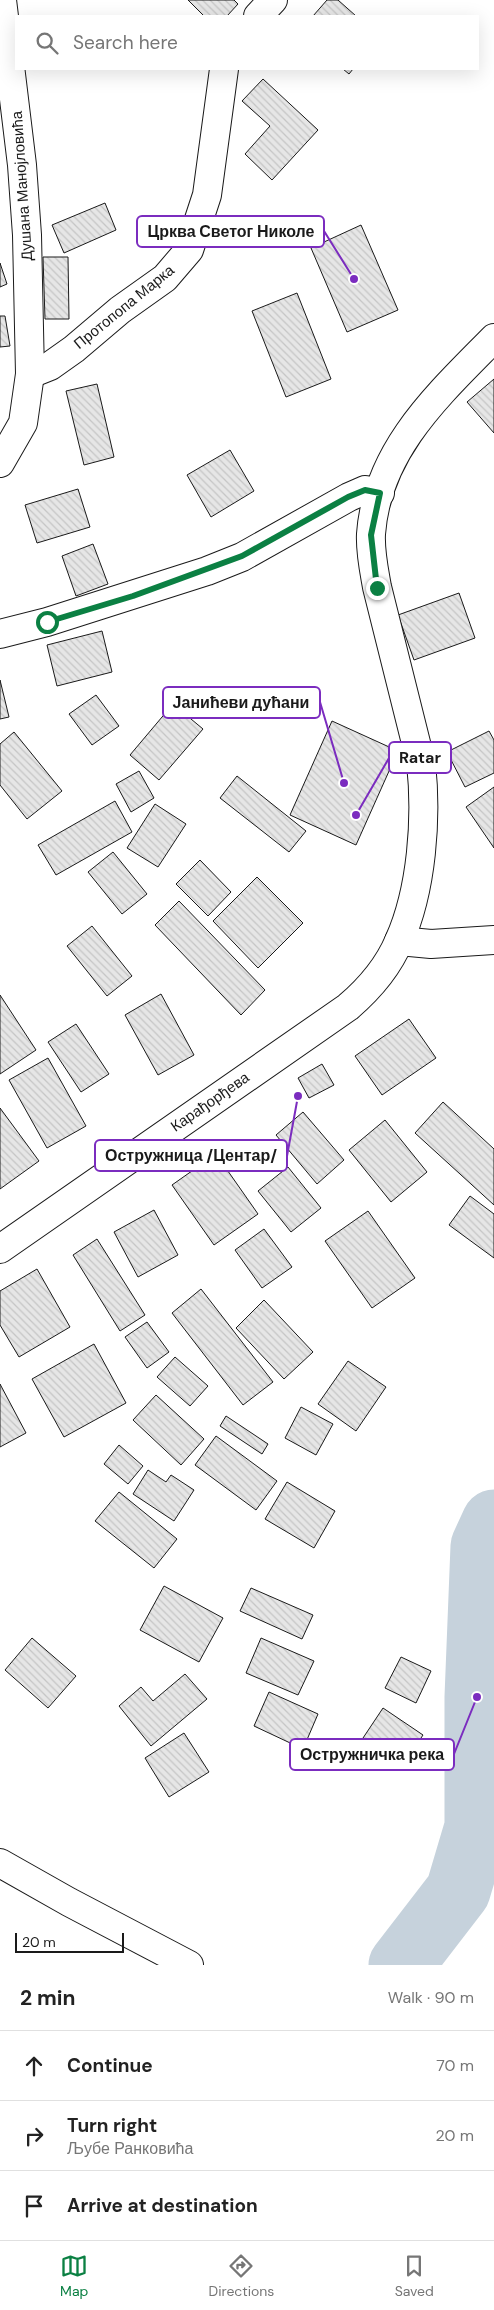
<!DOCTYPE html>
<meta charset="utf-8">
<style>
body{margin:0;font-family:"DM Sans",sans-serif;background:#f2f2f2;color:#222}
.scale{position:absolute;left:15px;bottom:12px;width:109px;box-sizing:border-box;padding-left:5px;border:2px solid #1a1a1a;border-top:0;font-size:14px;line-height:18px;white-space:nowrap;color:#1a1a1a;-webkit-text-stroke:4px #fff;paint-order:stroke}
.stop{position:absolute;width:15px;height:15px;margin:-11px;border:4px solid #0b8043;border-radius:50%;background:#fff}
.stop.end{background:#0b8043;border-color:#fff;box-shadow:0 1px 5px #0008}
.list{margin:0;padding:0;list-style:none}
h2{display:flex;justify-content:space-between;align-items:center;height:65px;margin:0;padding:0 20px;font-size:21px}
h2 small{font-size:16px;font-weight:400;color:#767676}
.list li{display:grid;grid-template-columns:32px 1fr auto;gap:15px;align-items:center;box-sizing:border-box;height:70px;padding:0 20px;border-top:1px solid #e0e0e0}
.list b{display:block;font-size:19px;white-space:nowrap}
.list p{margin:0;font-size:16px;white-space:nowrap;color:#767676}
.list em{font-size:16px;font-style:normal;color:#767676}
.icon{flex:none;width:28px;height:28px;fill:none;stroke:currentColor;stroke-width:2;stroke-linecap:round;stroke-linejoin:round}
.map{position:relative;flex:none;width:494px;height:1965px;overflow:hidden}
.search{position:absolute;background:#fff;box-shadow:0 5px 20px #0002;left:15px;right:15px;top:15px;height:55px;display:flex;align-items:center;gap:12px;box-sizing:border-box;padding:0 18px;border-radius:0px;color:#767676;font-size:19px}
.sheet{height:275px;background:#fff}
nav{display:flex;justify-content:space-around;align-items:center;box-sizing:border-box;height:70px;border-top:1px solid #e0e0e0;background:#fff;font-size:14px;color:#767676}
nav a{display:grid;justify-items:center;gap:2px}
nav .on{color:#0b8043}
.map>svg:first-child{display:block}
.lines{fill:none;stroke-linecap:round;stroke-linejoin:round}
.river{stroke:#c6d2dc;stroke-width:65}
.building{fill:url(#building-back-hatch);stroke:#1a1a1a}
.street-casing{stroke:#1a1a1a;stroke-width:30}
.secondary-casing{stroke:#1a1a1a;stroke-width:30}
.primary-casing{stroke:#1a1a1a;stroke-width:30}
.street{stroke:#fff;stroke-width:28}
.secondary{stroke:#fff;stroke-width:28}
.primary{stroke:#fff;stroke-width:28}
.route{stroke:#0b8043;stroke-width:6}
.labels{text-anchor:middle;dominant-baseline:central;stroke-width:4;stroke-linejoin:round;paint-order:stroke}
.street-label{font-size:15px;fill:#1a1a1a;stroke:#fff}
.leader{fill:none;stroke:#7b2cbf;stroke-width:2}
.callout-dot{fill:#7b2cbf;stroke:#fff;stroke-width:2}
.callout{fill:#fff;stroke:#7b2cbf;stroke-width:2}
.callout-label{font-size:16px;text-anchor:middle;font-weight:bold;fill:#1a1a1a}
</style>
<div class="map">
<svg width="494" height="1965" viewBox="0 0 494 1965">
<defs>
<pattern id="building-back-hatch" width="6" height="6" patternUnits="userSpaceOnUse" patternTransform="scale(1.25)"><rect width="6" height="6" fill="#e6e6e6"/><path d="M-1 5l2 2M0 0l6 6M5-1l2 2" fill="none" stroke="#c5c5c5"/></pattern>
</defs>
<rect width="100%" height="100%" fill="#fff"/>
<g class="lines">
<polyline class="river" points="401,1965 458,1891 477,1827 477,1697 483,1546 494,1522"/>
</g>
<g class="building">
<polygon points="188,0 234,0 238,4 227,16 204,16"/>
<polygon points="327,0 338,0 356,16 313,16"/>
<polygon points="343,69 353,69 349,74"/>
<polygon points="263,79 318,130 272,180 245,154 270,126 242,101"/>
<polygon points="105,203 116,230 64,253 52,225"/>
<polygon points="361,225 398,310 347,332 311,248"/>
<polygon points="43,257 68,257 69,319 45,319"/>
<polygon points="0,263 7,284 0,287"/>
<polygon points="297,293 331,379 286,397 252,311"/>
<polygon points="0,316 5,316 10,346 0,347"/>
<polygon points="494,379 494,433 467,402"/>
<polygon points="97,384 114,457 84,465 66,391"/>
<polygon points="230,450 254,491 211,517 187,475"/>
<polygon points="78,489 90,527 37,543 25,505"/>
<polygon points="93,544 108,584 76,596 62,556"/>
<polygon points="459,593 475,638 414,660 398,615"/>
<polygon points="102,631 112,672 57,686 47,645"/>
<polygon points="0,680 9,717 0,719"/>
<polygon points="96,695 119,726 92,745 69,714"/>
<polygon points="173,704 203,729 159,780 130,755"/>
<polygon points="332,721 398,751 356,845 290,815"/>
<polygon points="489,731 494,740 494,773 465,787 447,752"/>
<polygon points="14,732 62,791 27,819 0,785 0,744"/>
<polygon points="139,771 154,798 131,812 116,784"/>
<polygon points="237,776 306,831 289,852 220,798"/>
<polygon points="494,787 494,848 466,807"/>
<polygon points="115,801 132,832 56,875 38,845"/>
<polygon points="155,804 186,824 158,867 127,848"/>
<polygon points="113,852 147,894 122,914 88,872"/>
<polygon points="200,860 231,892 208,916 176,884"/>
<polygon points="257,877 303,923 258,968 213,921"/>
<polygon points="179,901 265,990 241,1015 155,925"/>
<polygon points="92,926 132,976 107,996 67,946"/>
<polygon points="161,994 194,1055 158,1075 125,1015"/>
<polygon points="0,995 36,1050 0,1074"/>
<polygon points="409,1019 436,1058 382,1095 355,1056"/>
<polygon points="76,1024 109,1074 81,1092 48,1042"/>
<polygon points="48,1058 86,1126 47,1148 9,1080"/>
<polygon points="322,1064 334,1085 309,1098 298,1078"/>
<polygon points="443,1102 494,1149 494,1205 415,1133"/>
<polygon points="0,1108 39,1161 0,1189"/>
<polygon points="303,1112 344,1160 317,1184 276,1135"/>
<polygon points="385,1120 427,1172 391,1202 349,1150"/>
<polygon points="216,1154 258,1214 214,1245 172,1185"/>
<polygon points="288,1167 321,1208 291,1232 258,1191"/>
<polygon points="470,1196 494,1214 494,1258 449,1225"/>
<polygon points="154,1210 178,1255 138,1277 114,1232"/>
<polygon points="368,1211 415,1278 372,1308 325,1241"/>
<polygon points="264,1229 292,1267 262,1288 235,1250"/>
<polygon points="97,1239 145,1315 120,1331 73,1255"/>
<polygon points="37,1269 70,1327 19,1357 0,1325 0,1291"/>
<polygon points="201,1289 273,1382 243,1405 172,1313"/>
<polygon points="264,1300 313,1352 284,1379 236,1328"/>
<polygon points="147,1322 169,1352 147,1368 125,1337"/>
<polygon points="94,1344 126,1403 64,1437 32,1379"/>
<polygon points="175,1357 208,1386 190,1406 157,1377"/>
<polygon points="348,1361 386,1387 356,1431 318,1404"/>
<polygon points="0,1384 26,1433 0,1447"/>
<polygon points="156,1395 204,1439 181,1465 133,1420"/>
<polygon points="301,1407 333,1424 316,1455 285,1438"/>
<polygon points="226,1416 268,1444 262,1454 220,1426"/>
<polygon points="216,1436 277,1481 256,1510 195,1465"/>
<polygon points="119,1445 143,1466 128,1484 104,1464"/>
<polygon points="148,1470 166,1482 171,1475 194,1490 174,1521 133,1494"/>
<polygon points="287,1482 335,1511 314,1548 265,1519"/>
<polygon points="119,1492 177,1539 154,1568 95,1521"/>
<polygon points="164,1586 223,1618 199,1662 140,1630"/>
<polygon points="251,1588 313,1615 302,1639 240,1611"/>
<polygon points="32,1638 76,1676 48,1708 5,1670"/>
<polygon points="261,1638 314,1661 298,1695 246,1673"/>
<polygon points="401,1657 431,1671 416,1703 385,1688"/>
<polygon points="185,1674 207,1699 151,1746 119,1706 141,1687 153,1701"/>
<polygon points="269,1692 318,1714 303,1749 254,1726"/>
<polygon points="383,1708 423,1735 403,1765 363,1738"/>
<polygon points="184,1733 209,1772 169,1797 145,1758"/>
</g>
<g class="lines">
<defs>
<g id="street">
<polyline points="258,16 273,0"/>
<polyline points="30,374 50,366 74,349 120,310 165,278 189,250 207,195 224,69"/>
<polyline points="0,463 23,423 30,374 27,235 22,165 2,0"/>
<polyline points="0,634 47,622 207,571 242,557 349,497 365,490 380,493"/>
<polyline points="399,941 431,944 494,940"/>
</g>
<path id="secondary" d="M 0,1249 L 348,1007 C 369,989 388,967 399,941 C 422,890 427,818 421,763 L 377,587 C 374,570 370,552 371,534 C 377,450 438,395 494,338"/>
<polyline id="primary" points="0,1863 69,1902 189,1965"/>
</defs>
<use href="#street" class="street-casing"/>
<use href="#secondary" class="secondary-casing"/>
<use href="#primary" class="primary-casing"/>
<use href="#street" class="street"/>
<use href="#secondary" class="secondary"/>
<use href="#primary" class="primary"/>
</g>
<g class="lines">
<polyline class="route" points="47,622 133,596 242,556 348,497 365,490 380,493 371,535 377,588"/>
</g>
<g class="labels">
<g class="street-label">
<text transform="translate(22 186) rotate(-94)">Душана Манојловића</text>
<text transform="translate(124 307) rotate(-39)">Протопопа Марка</text>
<text transform="translate(210 1102) rotate(-35)">Карађорђева</text>
</g>
</g>
<path class="leader" d="M354 279L324 231M344 783L320 702M356 815L389 758M298 1096L287 1156M477 1697L454 1754"/>
<g class="callout-dot">
<circle cx="354" cy="279" r="5"/>
<circle cx="344" cy="783" r="5"/>
<circle cx="356" cy="815" r="5"/>
<circle cx="298" cy="1096" r="5"/>
<circle cx="477" cy="1697" r="5"/>
</g>
<g class="callout">
<rect x="137" y="216" width="187" height="31" rx="5"/>
<rect x="163" y="687" width="157" height="31" rx="5"/>
<rect x="389" y="742" width="62" height="31" rx="5"/>
<rect x="95" y="1140" width="192" height="31" rx="5"/>
<rect x="290" y="1739" width="164" height="31" rx="5"/>
</g>
<g class="callout-label">
<text x="231" y="237">Црква Светог Николе</text>
<text x="241" y="708">Јанићеви дућани</text>
<text x="420" y="763">Ratar</text>
<text x="191" y="1161">Остружница /Центар/</text>
<text x="372" y="1760">Остружничка река</text>
</g>
</svg>
<div class="scale">20 m</div>
<div class="stop" style="left:47px;top:622px"></div>
<div class="stop end" style="left:377px;top:588px"></div>
<div class="search"><svg class="icon" aria-label="search" viewBox="0 0 24 24"><circle cx="10" cy="10" r="6"/><path d="M15 15l6 6"/></svg>Search here</div>
</div>
<section class="sheet">
<h2>2 min<small>Walk · 90 m</small></h2>
<ul class="list">
<li><svg class="icon" aria-label="ahead" viewBox="0 0 24 24"><path d="M12 20V5M6 11l6-6 6 6"/></svg><div><b>Continue</b></div><em>70 m</em></li>
<li><svg class="icon" aria-label="right" viewBox="0 0 24 24"><path d="M7 20v-9h11M14 6l5 5-5 5"/></svg><div><b>Turn right</b><p>Љубе Ранковића</p></div><em>20 m</em></li>
<li><svg class="icon" aria-label="arrive" viewBox="0 0 24 24"><path d="M6 21V4h12l-3 4 3 4H6"/></svg><div><b>Arrive at destination</b></div></li>
</ul>
</section>
<nav>
<a class="on"><svg class="icon" aria-label="map" viewBox="0 0 24 24"><path d="M3 6l6-2 6 2 6-2v14l-6 2-6-2-6 2zM9 4v14M15 6v14"/></svg>Map</a>
<a><svg class="icon" aria-label="directions" viewBox="0 0 24 24"><path d="M12 3l9 9-9 9-9-9zM9 14v-3h6M13 9l2 2-2 2"/></svg>Directions</a>
<a><svg class="icon" aria-label="saved" viewBox="0 0 24 24"><path d="M7 4h10v16l-5-4-5 4z"/></svg>Saved</a>
</nav>
